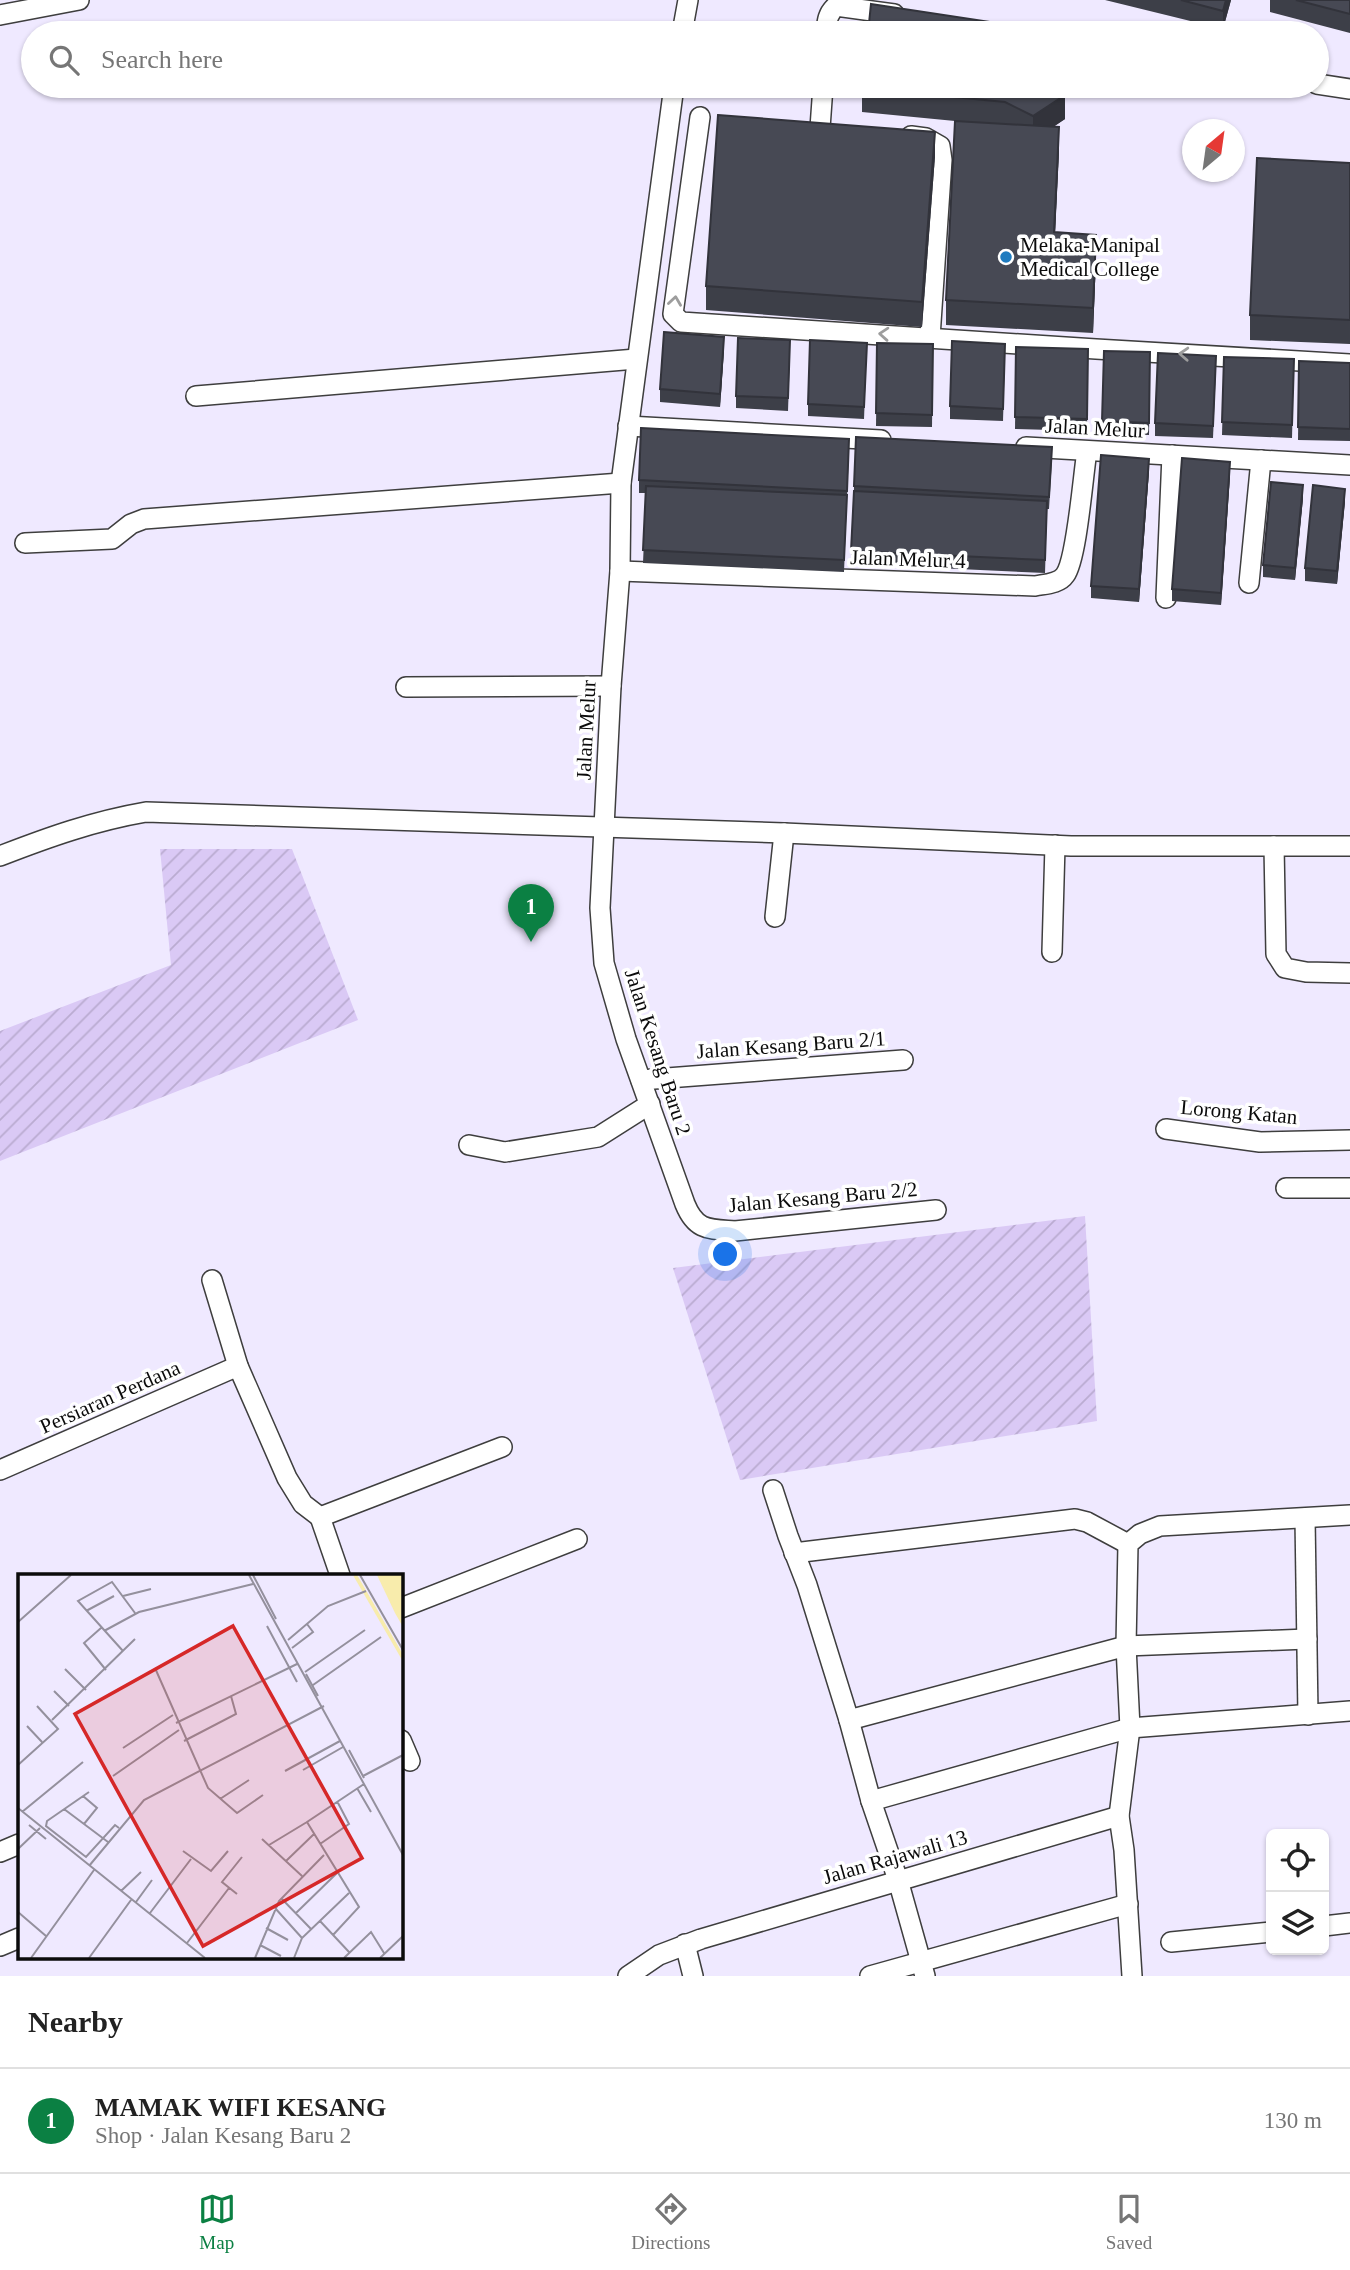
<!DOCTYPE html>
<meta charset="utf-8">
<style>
body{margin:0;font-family:"Times New Roman",serif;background:#f6f6f6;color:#222}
.controls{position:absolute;right:21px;bottom:21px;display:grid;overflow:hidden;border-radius:10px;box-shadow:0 2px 5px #0004}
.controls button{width:63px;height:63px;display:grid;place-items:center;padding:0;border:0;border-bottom:2px solid #e0e0e0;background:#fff;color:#222;font:35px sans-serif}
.compass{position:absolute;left:1182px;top:119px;width:63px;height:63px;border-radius:50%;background:#fff;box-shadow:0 2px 5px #0004;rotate:29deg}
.you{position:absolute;left:726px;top:1255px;width:24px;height:24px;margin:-18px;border:5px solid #fff;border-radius:50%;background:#1a73e8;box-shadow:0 0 0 10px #1a73e833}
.badge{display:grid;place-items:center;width:46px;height:46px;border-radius:50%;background:#0b8043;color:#fff;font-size:23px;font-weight:700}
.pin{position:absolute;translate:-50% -58px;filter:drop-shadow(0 2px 4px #0008)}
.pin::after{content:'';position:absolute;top:37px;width:24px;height:21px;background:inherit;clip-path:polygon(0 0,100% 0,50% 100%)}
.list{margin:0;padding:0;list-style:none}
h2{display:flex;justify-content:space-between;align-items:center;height:91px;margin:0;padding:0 28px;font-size:30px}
h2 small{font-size:23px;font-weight:400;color:#767676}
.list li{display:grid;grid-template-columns:46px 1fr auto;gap:21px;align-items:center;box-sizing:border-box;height:105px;padding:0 28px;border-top:2px solid #e0e0e0}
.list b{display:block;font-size:26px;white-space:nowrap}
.list p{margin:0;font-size:23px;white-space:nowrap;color:#767676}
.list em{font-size:23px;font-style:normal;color:#767676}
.icon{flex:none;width:38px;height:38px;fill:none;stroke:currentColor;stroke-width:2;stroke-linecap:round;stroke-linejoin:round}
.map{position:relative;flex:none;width:1350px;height:1976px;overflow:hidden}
.search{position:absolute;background:#fff;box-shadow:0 2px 5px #0004;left:21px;right:21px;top:21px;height:77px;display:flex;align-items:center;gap:18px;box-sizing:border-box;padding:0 24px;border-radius:38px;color:#767676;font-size:26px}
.sheet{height:196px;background:#fff}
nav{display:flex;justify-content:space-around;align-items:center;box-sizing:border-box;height:98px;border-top:2px solid #e0e0e0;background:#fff;font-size:19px;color:#767676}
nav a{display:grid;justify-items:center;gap:4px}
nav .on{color:#0b8043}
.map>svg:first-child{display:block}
.farmland{fill:url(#farmland-furrows)}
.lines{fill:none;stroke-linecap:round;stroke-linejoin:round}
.minor-casing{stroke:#3e3e3e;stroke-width:22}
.minor{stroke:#fff;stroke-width:19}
.wall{fill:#3d3f48}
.shaded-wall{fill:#32333b}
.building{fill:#474954;stroke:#32333b;stroke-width:2}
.oneway{stroke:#9d9d9d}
.poi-dot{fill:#1f7bbf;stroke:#fff;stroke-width:2.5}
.labels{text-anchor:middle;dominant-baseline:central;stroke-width:7;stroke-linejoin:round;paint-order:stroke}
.poi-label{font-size:21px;fill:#0b0b0b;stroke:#fff;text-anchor:start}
.street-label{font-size:21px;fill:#0b0b0b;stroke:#fff}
.inset-river{fill:none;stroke:#f8ecac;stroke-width:3.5}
.inset-road{fill:none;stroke:#94909d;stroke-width:2}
.view{fill:#d62828;fill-opacity:0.15;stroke:#d62828;stroke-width:3.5}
.inset-edge{fill:none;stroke:#0b0b0b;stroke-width:3.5}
</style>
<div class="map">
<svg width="1350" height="1976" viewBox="0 0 1350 1976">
<defs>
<pattern id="farmland-furrows" width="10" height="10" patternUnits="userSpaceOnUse" patternTransform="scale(1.75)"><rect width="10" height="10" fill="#dac9f5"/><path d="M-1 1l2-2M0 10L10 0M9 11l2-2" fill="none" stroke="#baabd1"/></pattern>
</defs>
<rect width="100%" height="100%" fill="#efe9ff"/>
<g class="farmland">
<polygon points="160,849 292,849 358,1020 0,1161 0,1031 171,965"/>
<polygon points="1085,1216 1097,1421 740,1480 673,1268"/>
</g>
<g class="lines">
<defs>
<g id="minor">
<polyline points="0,15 79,0"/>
<polyline points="682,33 688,0"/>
<path d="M 826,33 C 827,22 827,14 836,6 L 894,14"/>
<polyline points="1317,84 1350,89"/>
<path d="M 674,86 L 621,483 L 620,571 L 611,686 L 600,908 L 604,963 L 626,1039 L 685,1204 C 696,1231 709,1229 735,1231 L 936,1210"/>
<polyline points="700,117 673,314 681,322 1096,349 1350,364"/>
<polyline points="820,128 823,86"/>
<polyline points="911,136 926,138 940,146 942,160 930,337"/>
<polyline points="196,396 636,359"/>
<polyline points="628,426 881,440"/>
<polyline points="1026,447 1350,465"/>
<polyline points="25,543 112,539 131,524 144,519 621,483"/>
<path d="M 620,571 L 1035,586 C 1045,584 1059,584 1065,575 C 1077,559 1083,475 1087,451"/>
<polyline points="1249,583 1261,460"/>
<polyline points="1166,598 1172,455"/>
<polyline points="406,687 611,686"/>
<polyline points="1274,846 1276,954 1285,968 1306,972 1350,973"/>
<path d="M 0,856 C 49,837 94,821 146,812 L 784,833 L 1071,846 L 1350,846"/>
<polyline points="775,917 784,833"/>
<polyline points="1052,952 1055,845"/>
<polyline points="641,1080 903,1060"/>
<polyline points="1166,1129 1260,1142 1350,1140"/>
<polyline points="469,1145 505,1152 598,1137 650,1104"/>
<polyline points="1286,1188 1350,1188"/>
<polyline points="212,1280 238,1366 287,1478 303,1504 320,1517 502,1447"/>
<polyline points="0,1470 238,1366"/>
<polyline points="773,1490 788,1536 807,1585 849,1720 871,1801 898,1880 925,1976"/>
<polyline points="320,1517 340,1575"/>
<polyline points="1305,1518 1308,1715"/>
<polyline points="794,1553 1075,1519 1087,1522 1128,1544"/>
<polyline points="401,1608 577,1539"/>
<polyline points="849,1720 1126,1646 1307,1639"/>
<polyline points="401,1740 410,1761"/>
<polyline points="871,1801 1130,1728 1350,1711"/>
<polyline points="0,1852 19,1844"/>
<polyline points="1324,1926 1350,1923"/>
<polyline points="1171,1942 1271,1932"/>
<polyline points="685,1944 693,1976"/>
<polyline points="0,1946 19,1938"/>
<polyline points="628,1976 659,1955 701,1939 1119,1816"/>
<polyline points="870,1976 1128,1904"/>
<polyline points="1132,1976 1124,1850 1119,1816 1130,1728 1126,1646 1128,1544 1140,1534 1160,1526 1350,1515"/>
</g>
</defs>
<use href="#minor" class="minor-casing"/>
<use href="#minor" class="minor"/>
</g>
<g class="wall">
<polygon points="1105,0 1231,0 1223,29"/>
<polygon points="1270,0 1350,0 1350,33 1270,12"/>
<polygon points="862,86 1060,86 1065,119 1054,126 1059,151 1055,232 1096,259 1093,333 946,325 946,300 955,121 862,112"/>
<polygon points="935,156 922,327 706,310 706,286"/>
<polygon points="1350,163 1350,344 1250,340 1250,315"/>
<polygon points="867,343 864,419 808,416 808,404"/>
<polygon points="877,343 933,344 932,427 876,426"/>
<polygon points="1016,347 1088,349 1087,431 1015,429"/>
<polygon points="724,349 720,407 660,402 660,389"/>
<polygon points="1104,351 1150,352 1149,435 1102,434"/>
<polygon points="790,353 788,411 736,408 736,396"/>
<polygon points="1005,356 1003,421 950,419 950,406"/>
<polygon points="1224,357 1294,359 1292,438 1222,435"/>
<polygon points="1299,361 1350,363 1350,441 1298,440"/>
<polygon points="1216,369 1213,438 1155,436 1155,423"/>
<polygon points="856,437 1052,459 1049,509 1047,509 1045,573 851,564"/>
<polygon points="849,451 844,572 643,563 646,493 639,493 639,480"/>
<polygon points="1149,471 1139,602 1091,598 1091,586"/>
<polygon points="1230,475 1221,605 1172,601 1172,589"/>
<polygon points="1303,498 1295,580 1263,577 1263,565"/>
<polygon points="1345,501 1337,584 1305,581 1305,568"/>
</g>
<g class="shaded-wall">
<polygon points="1226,0 1231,0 1223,29 1223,11"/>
<polygon points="1065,95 1065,119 1033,141 1033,116"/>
<polygon points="1059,127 1059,151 1054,257 1054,232"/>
<polygon points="935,132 935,156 922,327 922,302"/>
<polygon points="1096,235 1096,259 1093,333 1093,308"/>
<polygon points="724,337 724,349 720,407 720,394"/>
<polygon points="1149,459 1149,471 1139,602 1139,589"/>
<polygon points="1230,462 1230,475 1221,605 1221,593"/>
<polygon points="1303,485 1303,498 1295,580 1295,568"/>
<polygon points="1345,489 1345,501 1337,584 1337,571"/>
</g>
<g class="building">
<polygon points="1181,0 1226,0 1223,11"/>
<polygon points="1296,0 1350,0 1350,14"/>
<polygon points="871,4 1029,28 1032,33 868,33"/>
<polygon points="862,86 1060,86 1065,95 1033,116 1005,102 862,88"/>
<polygon points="718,115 935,132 922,302 706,286"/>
<polygon points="955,121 1059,127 1054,232 1096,235 1093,308 946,300"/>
<polygon points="1257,158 1350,163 1350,320 1250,315"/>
<polygon points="664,332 724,337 720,394 660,389"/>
<polygon points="738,338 790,340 788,398 736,396"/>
<polygon points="810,340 867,343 864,407 808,404"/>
<polygon points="952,341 1005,344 1003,409 950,406"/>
<polygon points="877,343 933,344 932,415 876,413"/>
<polygon points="1016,347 1088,349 1087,419 1015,417"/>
<polygon points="1104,351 1150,352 1149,423 1102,421"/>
<polygon points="1158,353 1216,356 1213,426 1155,423"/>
<polygon points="1224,357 1294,359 1292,425 1222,422"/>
<polygon points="1299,361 1350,363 1350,429 1298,427"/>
<polygon points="641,428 849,439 847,491 639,480"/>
<polygon points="856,437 1052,447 1049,497 854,486"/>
<polygon points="1101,455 1149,459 1139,589 1091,586"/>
<polygon points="1182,458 1230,462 1221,593 1172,589"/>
<polygon points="1271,482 1303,485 1295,568 1263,565"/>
<polygon points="1313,485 1345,489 1337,571 1305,568"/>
<polygon points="646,486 847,495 844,560 643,550"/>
<polygon points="854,491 1047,501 1045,560 851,551"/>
</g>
<defs><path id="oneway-chevron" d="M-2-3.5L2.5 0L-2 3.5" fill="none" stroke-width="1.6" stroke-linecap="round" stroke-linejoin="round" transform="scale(1.75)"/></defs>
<g class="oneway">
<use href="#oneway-chevron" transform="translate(675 301) rotate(-82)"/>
<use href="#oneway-chevron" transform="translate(884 334) rotate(-176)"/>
<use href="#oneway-chevron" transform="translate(1184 354) rotate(-177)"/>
</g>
<circle class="poi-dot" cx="1006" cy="257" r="7"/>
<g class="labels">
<g class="poi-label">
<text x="1020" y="245">Melaka-Manipal<tspan x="1020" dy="24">Medical College</tspan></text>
</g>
<g class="street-label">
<text transform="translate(1095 428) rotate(3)">Jalan Melur</text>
<text transform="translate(908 559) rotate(2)">Jalan Melur 4</text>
<text transform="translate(586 730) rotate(-87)">Jalan Melur</text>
<text transform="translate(791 1045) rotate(-4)">Jalan Kesang Baru 2/1</text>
<text transform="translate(658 1052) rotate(72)">Jalan Kesang Baru 2</text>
<text transform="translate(1239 1112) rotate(5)">Lorong Katan</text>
<text transform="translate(823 1197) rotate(-5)">Jalan Kesang Baru 2/2</text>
<text transform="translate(110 1397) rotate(-24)">Persiaran Perdana</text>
<text transform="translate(895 1857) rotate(-16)">Jalan Rajawali 13</text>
</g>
</g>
<g transform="translate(18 1574)">
<rect width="385" height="385" fill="#efe9ff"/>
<path d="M 359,1 L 385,1 L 385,53 L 377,39 Z" fill="#f8ecac"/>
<path class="inset-river" d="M 337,1 L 385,84"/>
<path class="inset-road" d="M 231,1 L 385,281M 235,1 L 258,45M 342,1 L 385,76M 105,22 L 133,15M 68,37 L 96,22M 0,48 L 53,1M 249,52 L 279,108M 83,54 L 66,69 L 88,96M 86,57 L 121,38 L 235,10M 270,66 L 310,32 L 348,17M 274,74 L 295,58 L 289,50M 105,77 L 60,27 L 94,8 L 117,39M 137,94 L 190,214 L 219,239 L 245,221M 47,95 L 68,116M 287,98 L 347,56M 288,100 L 300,122M 295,111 L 363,63M 36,117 L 51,132M 34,146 L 117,65M 158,149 L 279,90M 9,152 L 24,168M 166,167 L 218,140 L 213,122M 105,174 L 155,141M 331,176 L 346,204M 0,191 L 40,155 L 19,132M 285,196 L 325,173M 267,197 L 322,167M 95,202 L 161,156M 345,202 L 385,181M 339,214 L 353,238M 71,218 L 29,247 L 28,252 L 68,283 L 97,251 L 101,254M 65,222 L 79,234 L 66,250M 202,225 L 231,206M 0,234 L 187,384M 46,235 L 90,268M 4,238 L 65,188M 11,251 L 28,265M 244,265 L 284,302M 302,270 L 331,250 L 319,227M 251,271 L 289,248M 0,275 L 22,254M 165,277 L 193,297 L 210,277M 268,287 L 296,260M 71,292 L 126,226 L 306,132M 103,317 L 123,298M 219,320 L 204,308 L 224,283M 263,324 L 293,355M 118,328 L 134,306M 257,334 L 284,364M 0,338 L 28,362M 132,339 L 173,285M 278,339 L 319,299M 302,347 L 331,378M 248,354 L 270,366M 315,361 L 341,333 L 289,248 L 346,210M 169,369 L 211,314M 242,371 L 263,382M 13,384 L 76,296M 71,384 L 113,326M 237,384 L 261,327 L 306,281M 276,384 L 284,364 L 331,319M 326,384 L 353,358 L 366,379M 362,384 L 385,362"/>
<path class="view" d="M 215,52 L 344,284 L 185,372 L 57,140 Z"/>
<rect width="385" height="385" class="inset-edge"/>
</g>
</svg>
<div class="controls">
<button><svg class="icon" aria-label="locate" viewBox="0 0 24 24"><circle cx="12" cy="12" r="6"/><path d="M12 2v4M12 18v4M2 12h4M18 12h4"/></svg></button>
<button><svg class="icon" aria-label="layers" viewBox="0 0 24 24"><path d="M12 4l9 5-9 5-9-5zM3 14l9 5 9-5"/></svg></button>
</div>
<svg class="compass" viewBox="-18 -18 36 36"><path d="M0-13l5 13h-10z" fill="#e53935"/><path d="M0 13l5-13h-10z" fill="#767676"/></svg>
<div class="you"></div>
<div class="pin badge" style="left:531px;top:942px">1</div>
<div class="search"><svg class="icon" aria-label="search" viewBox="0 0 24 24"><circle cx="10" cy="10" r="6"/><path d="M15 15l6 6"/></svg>Search here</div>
</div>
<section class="sheet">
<h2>Nearby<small></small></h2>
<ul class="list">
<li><span class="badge">1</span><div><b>MAMAK WIFI KESANG</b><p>Shop · Jalan Kesang Baru 2</p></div><em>130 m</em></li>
</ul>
</section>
<nav>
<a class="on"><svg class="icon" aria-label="map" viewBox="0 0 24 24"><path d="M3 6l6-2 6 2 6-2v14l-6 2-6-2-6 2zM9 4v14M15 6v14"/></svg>Map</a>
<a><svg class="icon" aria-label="directions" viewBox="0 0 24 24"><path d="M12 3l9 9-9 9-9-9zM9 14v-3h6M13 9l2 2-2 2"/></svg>Directions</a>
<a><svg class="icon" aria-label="saved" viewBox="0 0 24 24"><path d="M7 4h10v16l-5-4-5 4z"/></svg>Saved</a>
</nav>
